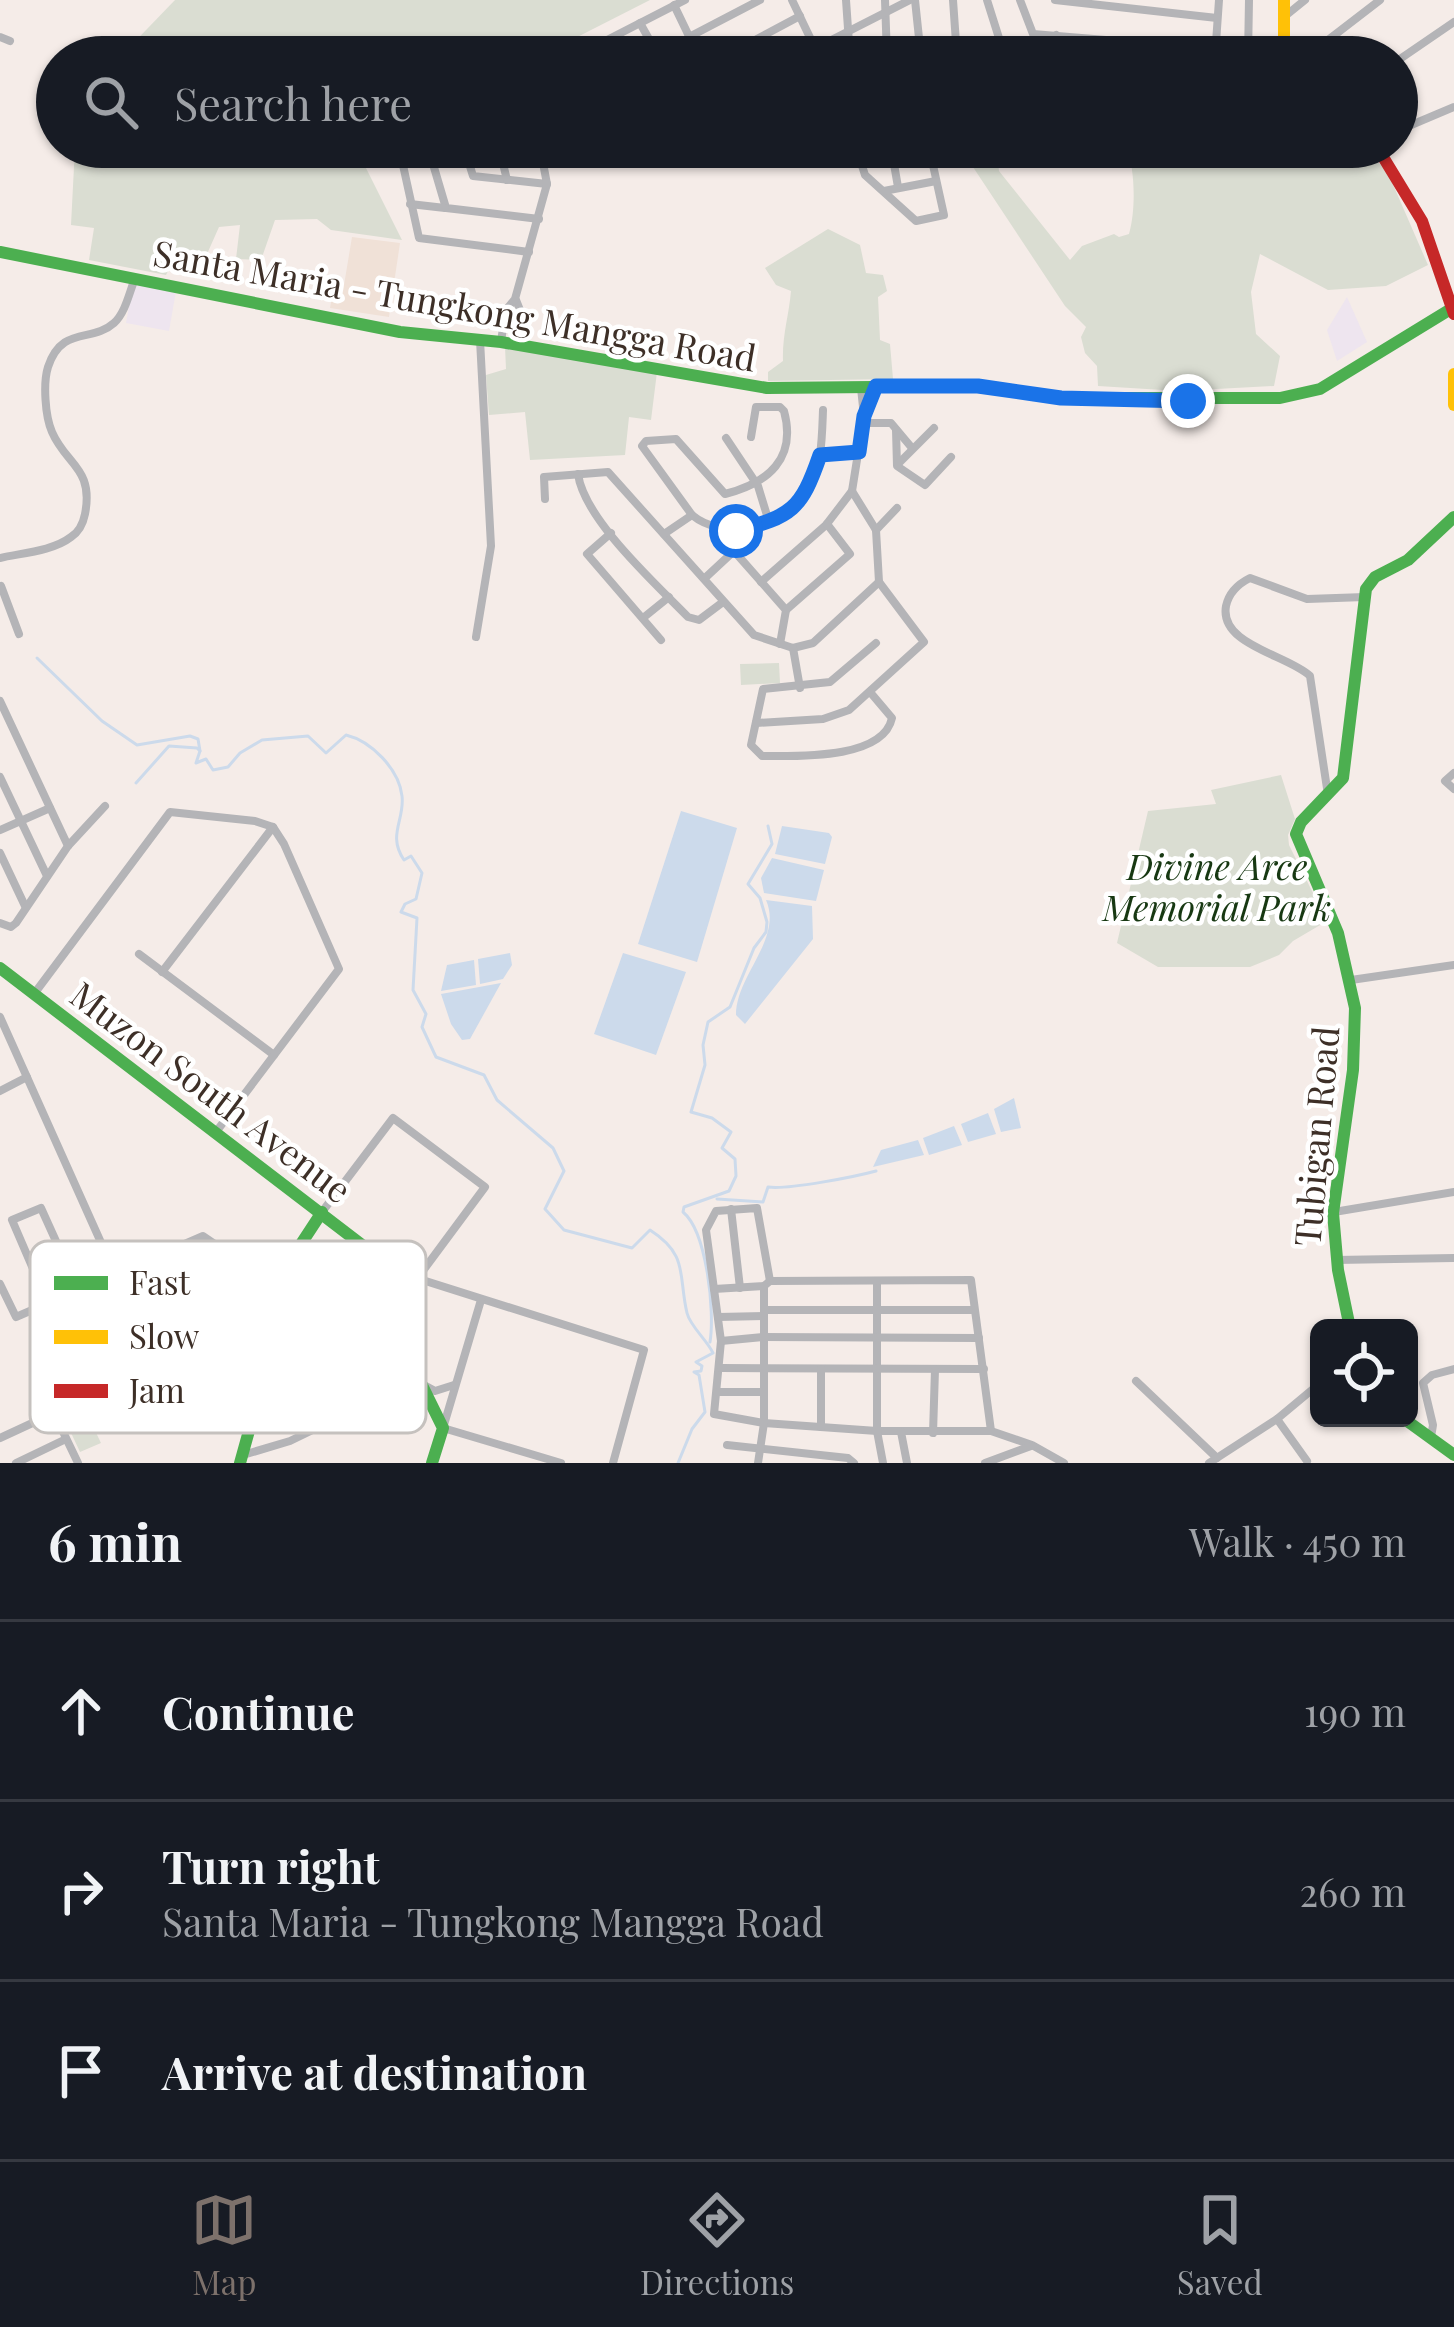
<!DOCTYPE html>
<meta charset="utf-8">
<style>
body{margin:0;font-family:"Playfair Display",serif;background:#242831;color:#f1f3f6}
.controls{position:absolute;right:36px;bottom:36px;display:grid;overflow:hidden;border-radius:18px;box-shadow:0 3px 9px #0004}
.controls button{width:108px;height:108px;display:grid;place-items:center;padding:0;border:0;border-bottom:3px solid #363941;background:#171b24;color:#f1f3f6;font:60px sans-serif}
.stop{position:absolute;width:36px;height:36px;margin:-27px;border:9px solid #1a73e8;border-radius:50%;background:#fff}
.stop.end{background:#1a73e8;border-color:#fff;box-shadow:0 3px 12px #0008}
.list{margin:0;padding:0;list-style:none}
h2{display:flex;justify-content:space-between;align-items:center;height:156px;margin:0;padding:0 48px;font-size:51px}
h2 small{font-size:39px;font-weight:400;color:#9ea1a6}
.list li{display:grid;grid-template-columns:78px 1fr auto;gap:36px;align-items:center;box-sizing:border-box;height:180px;padding:0 48px;border-top:3px solid #363941}
.list b{display:block;font-size:45px;white-space:nowrap}
.list p{margin:0;font-size:39px;white-space:nowrap;color:#9ea1a6}
.list em{font-size:39px;font-style:normal;color:#9ea1a6}
.icon{flex:none;width:66px;height:66px;fill:none;stroke:currentColor;stroke-width:2;stroke-linecap:round;stroke-linejoin:round}
.map{position:relative;flex:none;width:1454px;height:1463px;overflow:hidden}
.search{position:absolute;background:#171b24;box-shadow:0 3px 9px #0004;left:36px;right:36px;top:36px;height:132px;display:flex;align-items:center;gap:30px;box-sizing:border-box;padding:0 42px;border-radius:66px;color:#9ea1a6;font-size:45px}
.sheet{height:696px;background:#171b24}
nav{display:flex;justify-content:space-around;align-items:center;box-sizing:border-box;height:168px;border-top:3px solid #363941;background:#171b24;font-size:33px;color:#9ea1a6}
nav a{display:grid;justify-items:center;gap:6px}
nav .on{color:#7d716b}
.map>svg:first-child{display:block}
.commercial{fill:#eee5ef}
.education{fill:#f0e1d7}
.green{fill:#daddd2}
.water{fill:#ccdaeb}
.lines{fill:none;stroke-linecap:round;stroke-linejoin:round}
.stream{stroke:#ccdaeb;stroke-width:3}
.street{stroke:#b4b4b7;stroke-width:8}
.fast{stroke:#4caf50;stroke-width:12}
.slow{stroke:#ffc107;stroke-width:12}
.jam{stroke:#c62828;stroke-width:12}
.route{stroke:#1a73e8;stroke-width:15}
.labels{text-anchor:middle;dominant-baseline:central;stroke-width:9;stroke-linejoin:round;paint-order:stroke}
.street-label{font-size:36px;fill:#3d2f27;stroke:#fff}
.park-label{font-size:36px;font-style:italic;fill:#173812;stroke:#fff}
.key{fill:#fff;stroke:#c5c1be;stroke-width:3}
.key-label{font-size:33px;fill:#3d2f27}
</style>
<div class="map">
<svg width="1454" height="1463" viewBox="0 0 1454 1463">
<rect width="100%" height="100%" fill="#f5ece8"/>
<g class="commercial">
<polygon points="133,284 176,291 169,331 126,323"/>
<polygon points="1347,297 1367,342 1337,361 1327,330"/>
</g>
<polygon class="education" points="352,237 400,243 389,317 330,308 334,285 344,285"/>
<g class="green">
<polygon points="175,0 650,0 538,57 120,57"/>
<polygon points="75,147 360,147 357,150 402,240 331,230 317,219 275,220 261,260 236,259 240,225 219,227 207,254 176,255 166,275 89,260 94,228 71,225"/>
<path d="M 973,147 L 996,147 L 999,171 L 1070,260 L 1082,246 L 1114,234 L 1119,237 L 1129,234 C 1136,209 1135,172 1127,147 L 1364,147 L 1388,173 L 1428,265 L 1386,286 L 1328,290 L 1260,254 L 1251,292 L 1256,334 L 1280,356 L 1274,386 L 1179,391 L 1098,386 L 1097,366 L 1085,353 L 1081,337 L 1086,327 L 1065,306 L 971,164 L 975,162 Z"/>
<path d="M 828,229 L 860,245 L 866,273 L 883,275 L 887,291 L 878,297 L 880,340 L 890,344 L 893,379 L 768,381 L 768,372 L 783,361 C 782,336 789,315 791,291 L 776,285 L 765,268 Z"/>
<polygon points="505,347 657,372 651,420 629,417 625,455 530,460 525,412 489,415 486,375 506,369"/>
<polygon points="779,663 780,683 741,685 740,664"/>
<polygon points="1281,775 1295,819 1288,835 1289,845 1327,921 1293,941 1279,955 1250,967 1158,967 1117,943 1148,811 1216,804 1211,790"/>
<polygon points="85,1410 101,1443 80,1452 65,1420"/>
</g>
<g class="water">
<polygon points="681,811 737,828 697,962 638,944"/>
<polygon points="782,826 829,833 832,837 825,864 775,854"/>
<polygon points="772,858 824,870 816,901 764,893 761,878"/>
<path d="M 766,900 L 812,906 L 813,939 L 745,1024 L 736,1015 C 736,975 783,939 766,900 Z"/>
<polygon points="510,953 512,965 503,979 480,984 478,959"/>
<polygon points="623,953 686,972 656,1055 594,1034"/>
<polygon points="474,960 476,985 441,991 447,965"/>
<polygon points="501,983 470,1039 462,1040 451,1024 441,994"/>
<polygon points="1014,1098 1021,1128 1001,1132 994,1109"/>
<polygon points="988,1113 996,1134 968,1142 961,1124"/>
<polygon points="954,1126 962,1145 929,1155 923,1138"/>
<polygon points="918,1140 924,1155 873,1167 881,1150"/>
</g>
<g class="lines">
<g class="stream">
<polyline points="37,658 102,721 137,745 190,736 198,739 200,751"/>
<path d="M 136,783 L 169,746 L 197,748 L 200,751 L 196,763 L 206,759 L 213,770 L 228,767 L 240,753 L 262,740 L 308,736 L 326,753 L 346,735 C 371,741 399,769 402,796 C 405,820 387,835 404,860 L 411,856 L 422,873 L 416,899 L 405,904 L 401,912 L 417,918 L 413,990 L 426,1014 L 422,1027 L 436,1057 L 484,1075 L 497,1100 L 553,1148 L 564,1171 L 545,1209 L 564,1230 L 632,1248 L 650,1230 C 689,1255 678,1275 687,1313 C 690,1326 707,1340 713,1353 L 696,1362 L 702,1366 L 701,1371 L 694,1372 L 699,1375 L 705,1412 L 692,1429 L 678,1463"/>
<path d="M 717,1199 L 763,1202 L 768,1187 C 787,1190 854,1177 876,1171"/>
<path d="M 710,1342 C 715,1312 707,1232 683,1212 L 684,1207 L 729,1191 L 736,1176 L 735,1159 L 722,1148 L 731,1132 L 712,1118 L 691,1112 L 705,1065 L 703,1045 L 708,1022 L 730,1007 L 754,948 L 766,932 L 767,922 L 760,898 L 748,884 L 772,844 L 768,826"/>
</g>
<g class="street">
<polyline points="792,0 815,48"/>
<polyline points="846,0 850,57"/>
<polyline points="885,0 887,57"/>
<polyline points="915,0 921,57"/>
<polyline points="953,0 957,57"/>
<polyline points="987,0 1005,57"/>
<polyline points="1020,0 1033,34 1215,49"/>
<polyline points="1055,0 1217,18"/>
<polyline points="674,5 699,57"/>
<polyline points="1284,17 1305,0"/>
<polyline points="640,23 659,57"/>
<polyline points="1056,35 1067,57"/>
<polyline points="0,37 10,41"/>
<polyline points="689,37 760,0"/>
<polyline points="574,57 685,0"/>
<polyline points="723,57 800,16"/>
<polyline points="798,57 910,0"/>
<polyline points="962,57 1000,41"/>
<polyline points="1215,57 1219,0"/>
<polyline points="1248,57 1249,0"/>
<polyline points="1278,57 1290,56"/>
<polyline points="1306,57 1380,0"/>
<polyline points="1397,61 1454,22"/>
<polyline points="1397,131 1454,107"/>
<polyline points="399,147 419,238 529,252"/>
<polyline points="428,147 446,208 539,219"/>
<polyline points="464,147 473,176 547,184"/>
<polyline points="499,147 507,180"/>
<polyline points="856,147 865,175 916,221 944,215 929,147"/>
<polyline points="891,147 898,187"/>
<polyline points="930,153 968,150"/>
<polyline points="884,191 936,181"/>
<polyline points="410,204 445,208"/>
<polyline points="516,300 520,310 518,344"/>
<polyline points="501,341 506,310 515,299 547,184 540,147"/>
<polyline points="865,414 876,386"/>
<polyline points="863,423 891,423 912,448"/>
<polyline points="896,430 897,466 925,485 951,457"/>
<path d="M 751,437 L 756,407 L 780,407 L 784,411 C 797,459 768,483 725,494 L 676,439 L 646,441 L 642,446 L 692,515 C 723,541 783,529 806,495 C 822,471 822,437 823,410"/>
<polyline points="726,438 758,486 769,522"/>
<polyline points="820,455 859,452"/>
<polyline points="898,464 934,428"/>
<path d="M 578,474 C 584,519 655,583 688,617 L 699,620 L 723,602"/>
<polyline points="545,499 544,477 608,472 754,635 793,648 813,643 879,582"/>
<polyline points="876,530 897,508"/>
<polyline points="611,533 587,554 661,640"/>
<polyline points="664,534 692,515"/>
<path d="M 0,558 C 22,553 53,551 71,537 C 79,532 83,524 85,514 C 94,468 66,465 52,432 C 45,416 43,383 48,367 C 62,325 92,343 114,323 C 125,313 129,294 134,281"/>
<polyline points="705,578 734,551 786,610 780,644"/>
<polyline points="761,582 826,525 852,491"/>
<polyline points="1,586 19,634"/>
<polyline points="786,610 850,554 827,524"/>
<polyline points="643,618 669,597"/>
<polyline points="476,637 491,546 480,340"/>
<polyline points="793,648 800,688"/>
<path d="M 870,692 L 892,718 C 883,760 796,756 762,756 L 751,745 L 763,689 L 830,682 L 876,643"/>
<polyline points="0,701 68,846"/>
<polyline points="756,723 823,719 849,710 924,642 879,582 876,530 852,491 864,416 861,388"/>
<polyline points="1454,773 1445,781 1454,789"/>
<polyline points="0,777 47,876"/>
<path d="M 1328,795 L 1310,676 C 1288,655 1219,645 1226,606 C 1229,592 1238,584 1250,578 L 1307,599 L 1365,597"/>
<polyline points="0,830 50,808"/>
<polyline points="0,853 25,906"/>
<polyline points="0,923 11,927 16,923 68,846 105,806"/>
<polyline points="139,954 274,1055"/>
<polyline points="162,972 273,827"/>
<polyline points="1351,980 1454,965"/>
<polyline points="34,994 170,812 255,821 273,827 284,844 339,969 216,1132"/>
<polyline points="0,1017 116,1276 123,1323 113,1354 95,1382 54,1413 0,1438"/>
<polyline points="0,1091 27,1077"/>
<polyline points="731,1209 740,1288"/>
<polyline points="322,1212 393,1118 485,1187 405,1295"/>
<polyline points="1334,1212 1454,1192"/>
<polyline points="1336,1260 1454,1258"/>
<polyline points="397,1272 644,1350 613,1463"/>
<polyline points="770,1281 757,1208 716,1211 706,1230 721,1341 714,1414 764,1423 877,1431 991,1431 1032,1445 1064,1463"/>
<polyline points="877,1281 877,1431 883,1463"/>
<polyline points="0,1284 16,1317 203,1236 234,1257 214,1349 153,1330 152,1292 144,1262"/>
<polyline points="714,1289 764,1286 770,1281 971,1280 991,1431"/>
<polyline points="481,1300 443,1428 561,1463"/>
<polyline points="49,1306 12,1220 41,1208 79,1292"/>
<polyline points="764,1310 974,1310"/>
<polyline points="718,1317 764,1316"/>
<polyline points="182,1338 187,1283 197,1279 228,1293"/>
<polyline points="721,1341 763,1337 979,1338"/>
<polyline points="721,1368 984,1369"/>
<polyline points="1136,1381 1217,1458"/>
<polyline points="424,1385 435,1391 454,1385"/>
<polyline points="717,1392 763,1392"/>
<polyline points="54,1413 78,1463"/>
<polyline points="1277,1419 1307,1461"/>
<polyline points="821,1427 821,1369"/>
<polyline points="901,1432 907,1463"/>
<polyline points="933,1433 935,1369"/>
<polyline points="1431,1437 1433,1425 1423,1383 1432,1375 1454,1369"/>
<polyline points="727,1445 848,1458 854,1463"/>
<path d="M 243,1455 L 290,1441 L 364,1405 C 345,1366 331,1322 286,1309"/>
<polyline points="16,1463 66,1439"/>
<polyline points="758,1463 764,1423 764,1286"/>
<polyline points="985,1463 1031,1446"/>
<polyline points="1209,1463 1277,1419 1319,1384"/>
</g>
<g class="fast">
<polyline points="0,252 400,332 501,342 767,388 978,386 1061,398 1280,398 1320,389 1454,307"/>
<polyline points="0,968 396,1271 410,1361 443,1428 432,1463"/>
<polyline points="1350,1328 1338,1270 1333,1213 1353,1070 1355,1008 1338,933 1296,834 1301,822 1343,778 1366,589 1375,577 1408,560 1454,517"/>
<polyline points="1403,1418 1454,1455"/>
<polyline points="240,1463 301,1244 322,1212"/>
</g>
<g class="slow">
<polyline points="1284,0 1284,37 1291,57"/>
<polyline points="1454,374 1454,405"/>
</g>
<polyline class="jam" points="1377,147 1422,221 1454,314"/>
</g>
<g class="lines">
<path class="route" d="M 736,531 C 792,516 801,510 820,455 L 859,452 L 864,416 L 876,386 L 978,386 L 1061,398 L 1188,401"/>
</g>
<g class="labels">
<g class="street-label">
<text transform="translate(455 304) rotate(10)">Santa Maria - Tungkong Mangga Road</text>
<text transform="translate(212 1091) rotate(37)">Muzon South Avenue</text>
<text transform="translate(1315 1136) rotate(-85)">Tubigan Road</text>
</g>
<g class="park-label">
<text x="1217" y="865">Divine Arce<tspan x="1217" dy="41">Memorial Park</tspan></text>
</g>
</g>
<rect x="30" y="1241" width="396" height="192" rx="18" class="key"/>
<rect x="54" y="1276" width="54" height="14" fill="#4caf50"/>
<rect x="54" y="1330" width="54" height="14" fill="#ffc107"/>
<rect x="54" y="1384" width="54" height="14" fill="#c62828"/>
<g class="key-label">
<text x="129" y="1295">Fast</text>
<text x="129" y="1349">Slow</text>
<text x="129" y="1403">Jam</text>
</g>
</svg>
<div class="controls">
<button><svg class="icon" aria-label="locate" viewBox="0 0 24 24"><circle cx="12" cy="12" r="6"/><path d="M12 2v4M12 18v4M2 12h4M18 12h4"/></svg></button>
</div>
<div class="stop" style="left:736px;top:531px"></div>
<div class="stop end" style="left:1188px;top:401px"></div>
<div class="search"><svg class="icon" aria-label="search" viewBox="0 0 24 24"><circle cx="10" cy="10" r="6"/><path d="M15 15l6 6"/></svg>Search here</div>
</div>
<section class="sheet">
<h2>6 min<small>Walk · 450 m</small></h2>
<ul class="list">
<li><svg class="icon" aria-label="ahead" viewBox="0 0 24 24"><path d="M12 20V5M6 11l6-6 6 6"/></svg><div><b>Continue</b></div><em>190 m</em></li>
<li><svg class="icon" aria-label="right" viewBox="0 0 24 24"><path d="M7 20v-9h11M14 6l5 5-5 5"/></svg><div><b>Turn right</b><p>Santa Maria - Tungkong Mangga Road</p></div><em>260 m</em></li>
<li><svg class="icon" aria-label="arrive" viewBox="0 0 24 24"><path d="M6 21V4h12l-3 4 3 4H6"/></svg><div><b>Arrive at destination</b></div></li>
</ul>
</section>
<nav>
<a class="on"><svg class="icon" aria-label="map" viewBox="0 0 24 24"><path d="M3 6l6-2 6 2 6-2v14l-6 2-6-2-6 2zM9 4v14M15 6v14"/></svg>Map</a>
<a><svg class="icon" aria-label="directions" viewBox="0 0 24 24"><path d="M12 3l9 9-9 9-9-9zM9 14v-3h6M13 9l2 2-2 2"/></svg>Directions</a>
<a><svg class="icon" aria-label="saved" viewBox="0 0 24 24"><path d="M7 4h10v16l-5-4-5 4z"/></svg>Saved</a>
</nav>
